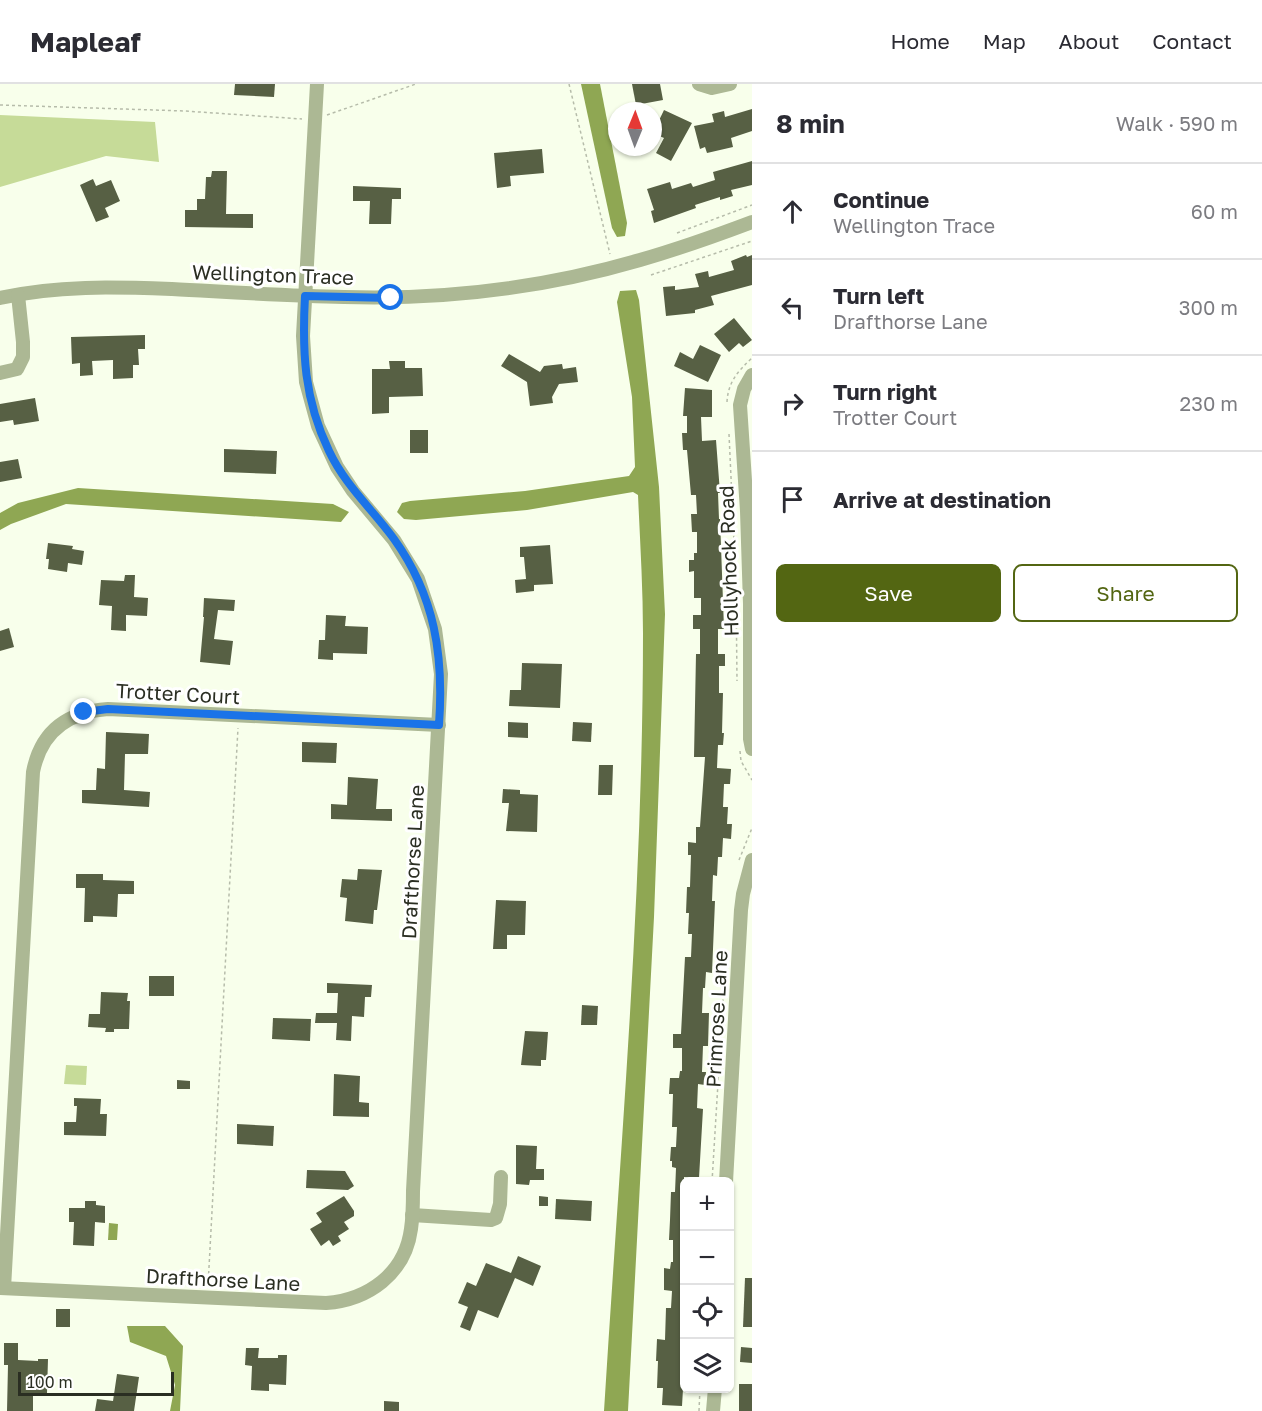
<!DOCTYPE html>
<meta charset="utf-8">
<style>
body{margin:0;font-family:"Golos Text",sans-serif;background:#f7f7f7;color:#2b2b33}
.controls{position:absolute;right:18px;bottom:18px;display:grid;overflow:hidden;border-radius:9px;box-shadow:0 2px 4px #0004}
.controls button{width:54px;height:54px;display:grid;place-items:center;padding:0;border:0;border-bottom:2px solid #e1e1e2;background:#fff;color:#2b2b33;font:30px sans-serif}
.compass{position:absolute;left:608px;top:18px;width:54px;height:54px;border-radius:50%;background:#fff;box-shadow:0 2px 4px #0004;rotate:1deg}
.scale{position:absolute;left:18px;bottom:15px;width:156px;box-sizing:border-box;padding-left:6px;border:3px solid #2a2e22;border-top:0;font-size:16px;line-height:21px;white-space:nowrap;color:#2a2e22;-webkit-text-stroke:4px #fff;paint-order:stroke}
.stop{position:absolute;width:18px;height:18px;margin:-14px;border:4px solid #1a73e8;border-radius:50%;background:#fff}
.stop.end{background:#1a73e8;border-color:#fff;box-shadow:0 2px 6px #0008}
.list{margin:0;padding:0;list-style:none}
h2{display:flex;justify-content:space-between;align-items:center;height:78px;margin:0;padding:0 24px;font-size:26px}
h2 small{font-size:20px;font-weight:400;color:#7c7c81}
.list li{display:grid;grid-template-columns:39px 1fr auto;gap:18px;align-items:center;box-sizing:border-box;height:96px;padding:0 24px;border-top:2px solid #e1e1e2}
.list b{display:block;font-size:22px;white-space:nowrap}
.list p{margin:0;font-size:20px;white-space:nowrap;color:#7c7c81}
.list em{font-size:20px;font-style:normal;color:#7c7c81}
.actions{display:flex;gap:12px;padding:18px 24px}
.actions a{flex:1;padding:14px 0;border:2px solid #536612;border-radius:9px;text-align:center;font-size:21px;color:#536612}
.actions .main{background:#536612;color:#fff}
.icon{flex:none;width:33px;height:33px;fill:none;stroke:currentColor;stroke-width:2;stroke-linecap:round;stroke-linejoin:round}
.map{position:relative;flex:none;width:752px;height:1327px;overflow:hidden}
header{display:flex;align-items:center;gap:36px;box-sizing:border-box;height:84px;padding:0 30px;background:#fff;border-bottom:2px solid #e1e1e2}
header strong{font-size:28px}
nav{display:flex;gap:33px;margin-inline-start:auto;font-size:21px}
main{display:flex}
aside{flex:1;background:#fff}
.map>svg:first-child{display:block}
.green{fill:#c6db98}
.water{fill:#8fa753}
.building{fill:#576044}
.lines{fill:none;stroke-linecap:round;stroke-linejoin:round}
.path{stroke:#b6bcaa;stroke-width:1.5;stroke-dasharray:3 3;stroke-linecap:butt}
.minor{stroke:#acb894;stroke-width:14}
.route{stroke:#1a73e8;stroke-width:8}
.labels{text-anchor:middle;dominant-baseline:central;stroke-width:6;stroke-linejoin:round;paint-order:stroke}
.street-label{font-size:20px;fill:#2a2e22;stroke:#fff}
</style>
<header>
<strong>Mapleaf</strong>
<nav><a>Home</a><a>Map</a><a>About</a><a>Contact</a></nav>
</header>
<main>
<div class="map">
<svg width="752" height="1327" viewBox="0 0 752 1327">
<rect width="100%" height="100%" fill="#f8ffeb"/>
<g class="green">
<polygon points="0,31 155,38 159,78 106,72 0,103"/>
<polygon points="66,981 87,982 86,1001 64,1000"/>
</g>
<g class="water">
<polygon points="581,0 600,0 627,139 625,152 617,153 612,144"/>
<path d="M 636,206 L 639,216 L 659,403 L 665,530 L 654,833 L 628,1327 L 604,1327 C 620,1068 643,808 643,549 C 643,503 640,457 638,411 L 633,408 L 527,426 L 416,436 L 404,435 L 397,428 L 402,419 L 410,417 L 525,407 L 629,392 L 635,383 L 632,313 L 617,218 L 620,207 Z"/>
<polygon points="78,404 333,420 349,428 341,438 66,420 11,440 0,446 0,429 18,419"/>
<polygon points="109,1139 118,1140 117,1156 108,1156"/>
<polygon points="127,1242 165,1242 183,1262 180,1327 170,1327 175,1301 166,1272 130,1258"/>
</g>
<g class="building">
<polygon points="235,0 275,0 274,13 234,11"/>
<polygon points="632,0 660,0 663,16 636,21"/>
<polygon points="752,25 752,47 731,54 733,63 707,69 705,63 700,65 694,42 714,38 712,30 724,27 725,33"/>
<polygon points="664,26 692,39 671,77 656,69 664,54 653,49"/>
<polygon points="542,65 544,89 510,92 511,102 497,104 494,69"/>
<polygon points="752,77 752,101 731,106 733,112 720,116 720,113 695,121 696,124 654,139 651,127 654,126 647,105 670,98 672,105 691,99 693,103 715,96 713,88"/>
<polygon points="212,87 227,87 226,130 253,130 253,144 185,143 185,126 197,126 197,115 205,115 206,93 211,93"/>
<polygon points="93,95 96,102 111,96 120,117 105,124 109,133 96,138 80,101"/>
<polygon points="353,102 401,104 401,115 392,115 391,140 369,140 370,117 353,117"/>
<polygon points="746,171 747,173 752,171 752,201 711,212 714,221 695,226 695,229 666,232 663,203 675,202 675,206 699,203 695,190 708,187 709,193 734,186 731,177"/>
<polygon points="734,234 752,256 743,263 739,259 729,268 714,250"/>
<polygon points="145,251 145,265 138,265 139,281 133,281 133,294 113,295 113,276 92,277 93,291 80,292 80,279 72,280 71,253"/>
<polygon points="700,261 721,271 708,298 674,282 680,268 693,275"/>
<polygon points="509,270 540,288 544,282 562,280 563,285 576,283 578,298 559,300 552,313 553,319 530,322 527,298 501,282"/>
<polygon points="389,277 405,277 405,284 422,284 423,312 389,313 389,329 372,330 372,285 390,285"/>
<polygon points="685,304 712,306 712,333 701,333 702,357 716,356 720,409 718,409 719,435 720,435 724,545 718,545 718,570 725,570 725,582 719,582 719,609 723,609 722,649 724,649 723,661 718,661 717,684 731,685 730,700 724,700 723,723 728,723 727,740 732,740 731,755 723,754 722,773 718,773 717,792 713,791 712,817 715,817 712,889 706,888 705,904 703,904 702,929 709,929 708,962 703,962 702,988 706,988 705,1001 698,1000 697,1024 703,1025 699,1094 684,1093 684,1305 683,1305 682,1322 662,1321 663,1304 657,1304 658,1277 656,1277 657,1255 665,1256 666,1224 671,1224 672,1207 664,1206 664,1184 670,1185 671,1178 673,1178 673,1156 669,1156 670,1136 671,1108 675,1108 676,1084 672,1083 672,1077 670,1077 671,1063 676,1063 677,1043 672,1043 673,1010 669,1010 670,994 679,994 680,987 682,987 682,964 673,964 673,950 681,950 685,873 691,873 692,850 688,850 689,829 686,829 687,803 690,803 691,771 688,771 688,758 696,759 696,743 700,743 705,673 694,673 696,570 700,570 700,545 693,545 693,531 701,531 701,514 694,514 694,487 689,488 689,476 694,476 694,469 697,469 697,448 692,448 691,430 697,430 696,411 691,411 687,366 683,366 682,349 687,349 687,332 683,332"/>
<polygon points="35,314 39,337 14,341 13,336 0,338 0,320"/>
<rect x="410" y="346" width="18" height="23"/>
<polygon points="224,365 277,367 276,390 224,388"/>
<polygon points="18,375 22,394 0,398 0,378"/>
<polygon points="48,459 73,462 72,465 84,467 82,481 68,479 67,488 48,485 49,475 46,475"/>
<polygon points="550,461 553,500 534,501 534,507 516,509 515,496 526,495 524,473 520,473 520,463"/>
<polygon points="125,491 135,491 134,513 148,514 147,532 126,531 126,547 111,546 112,522 99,521 101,496 124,497"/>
<polygon points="204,514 235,516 234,527 218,526 214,555 233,557 230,581 200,578 204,533 203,533"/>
<polygon points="326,531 346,532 345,542 368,543 367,570 333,569 333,576 318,575 319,556 325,556"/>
<polygon points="9,544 14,563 0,567 0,547"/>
<polygon points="522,579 562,580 560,624 509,622 510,606 521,606"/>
<polygon points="508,638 528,639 528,654 508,653"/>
<polygon points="573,638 592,639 591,658 572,657"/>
<polygon points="106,648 149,650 148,670 125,670 124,706 150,708 149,723 82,719 82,706 96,706 97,684 105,685"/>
<polygon points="302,658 337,659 336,679 302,678"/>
<polygon points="599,681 613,681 612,711 598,711"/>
<polygon points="348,693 378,695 376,725 392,725 392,737 331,735 331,720 347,721"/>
<polygon points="503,705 520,706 520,710 538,711 537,748 506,747 509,719 502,719"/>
<polygon points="358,785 382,786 377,826 374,826 373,840 345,837 347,814 340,813 342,795 357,796"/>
<polygon points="76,790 103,790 103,796 134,797 134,810 118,810 117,833 93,832 93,838 84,838 85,804 76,804"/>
<polygon points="496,816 526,817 525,851 507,851 507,865 493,865"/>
<rect x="149" y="892" width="25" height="20"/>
<polygon points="327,899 372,901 371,913 365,913 364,933 352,932 351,957 336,956 337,939 315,939 316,929 337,929 338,909 327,909"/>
<polygon points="101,908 128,909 127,917 130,917 129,945 114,945 114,948 105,948 106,944 88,943 89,930 100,930"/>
<polygon points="582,921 598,922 597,941 581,941"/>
<polygon points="273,934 311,935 310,957 272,955"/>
<polygon points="525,947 548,948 546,976 541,976 541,982 521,981"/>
<polygon points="334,990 360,992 359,1018 369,1019 369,1033 333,1032"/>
<polygon points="177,996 190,997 190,1005 177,1005"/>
<polygon points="74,1014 101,1015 100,1030 107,1030 106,1052 64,1051 64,1038 76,1038 77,1022 74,1022"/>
<polygon points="237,1040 274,1042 273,1062 237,1060"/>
<polygon points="516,1061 537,1062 536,1085 544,1085 544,1096 530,1096 529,1101 516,1100"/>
<polygon points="307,1086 345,1087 354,1102 348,1106 306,1104"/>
<polygon points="344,1112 354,1127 354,1132 344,1138 349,1145 338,1152 341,1157 333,1162 329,1156 321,1162 310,1145 322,1138 316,1129"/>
<polygon points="539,1112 548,1113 548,1122 539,1122"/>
<polygon points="556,1115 592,1117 591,1137 555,1135"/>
<polygon points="85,1117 96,1117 96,1121 105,1122 105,1139 95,1138 94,1162 73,1161 74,1138 69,1138 69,1124 85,1124"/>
<polygon points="518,1172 541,1182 533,1202 515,1194 498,1234 478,1226 470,1247 460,1243 468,1223 458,1219 467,1198 476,1202 486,1179 511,1189"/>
<polygon points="745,1194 752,1194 752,1243 743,1243"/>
<rect x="56" y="1225" width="14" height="18"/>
<polygon points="4,1259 18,1259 18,1276 38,1277 38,1275 48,1275 47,1309 33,1309 33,1327 7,1327 8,1281 4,1281"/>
<polygon points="741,1263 752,1264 752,1279 740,1278"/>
<polygon points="246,1264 259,1264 258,1274 278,1274 278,1271 287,1271 286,1301 269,1300 269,1307 251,1306 252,1282 245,1281"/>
<polygon points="117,1290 139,1293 134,1327 95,1327 97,1315 113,1317"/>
<rect x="739" y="1300" width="13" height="27"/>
<polygon points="384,1317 399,1318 399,1327 384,1327"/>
</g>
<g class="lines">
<g class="path">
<polyline points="569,0 610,170"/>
<polyline points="0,21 185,27 302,35"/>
<polyline points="327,31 416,0"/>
<polyline points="677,149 752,121"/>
<polyline points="651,191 752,157"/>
<path d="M 727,318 C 728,298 738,287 752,274"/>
<polyline points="729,350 736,501 737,597"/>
<polyline points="740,667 741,677 752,696"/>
<polyline points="739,776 752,744"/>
<polyline points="712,1098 726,867"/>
<polyline points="208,1202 238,644"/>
<polyline points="699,1327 700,1304"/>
</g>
<g class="minor">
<polyline points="699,0 712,4 730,0"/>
<path d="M 0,214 C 57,201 114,203 172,205 C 229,208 287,212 344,213 C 444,216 544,204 640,176 C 678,165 715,152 752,138"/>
<polyline points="0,289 17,285 23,273 23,258 18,211"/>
<polyline points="752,291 744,305 740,321 747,427 750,520 750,655 752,665"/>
<polyline points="726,1098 741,826 743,810 752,776"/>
<polyline points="412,1131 491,1136 496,1134 500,1120 501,1093"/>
<path d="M 0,1204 L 326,1219 C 368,1216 405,1190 411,1145 C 413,1132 413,1119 413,1107 L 441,590 L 435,545 L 418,495 L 394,456 L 353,407 L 337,383 L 318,342 L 306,298 L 303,252 L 317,0"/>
<path d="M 4,1204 L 33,688 C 41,647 68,628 108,625 L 439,641"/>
<polyline points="713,1327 715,1304"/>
</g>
</g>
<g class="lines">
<path class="route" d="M 84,628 L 108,625 L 439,641 C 444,572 435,512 394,455 C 372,425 345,401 329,367 C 304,315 302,268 305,212 L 391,214"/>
</g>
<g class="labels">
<g class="street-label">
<text transform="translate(273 190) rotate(2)">Wellington Trace</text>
<text transform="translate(728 477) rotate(-92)">Hollyhock Road</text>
<text transform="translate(178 609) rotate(3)">Trotter Court</text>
<text transform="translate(412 778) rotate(-87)">Drafthorse Lane</text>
<text transform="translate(716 935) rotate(-87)">Primrose Lane</text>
<text transform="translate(223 1195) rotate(3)">Drafthorse Lane</text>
</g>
</g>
</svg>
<div class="controls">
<button>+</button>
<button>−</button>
<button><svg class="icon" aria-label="locate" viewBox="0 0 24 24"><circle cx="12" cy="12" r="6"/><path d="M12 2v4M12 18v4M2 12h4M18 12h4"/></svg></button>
<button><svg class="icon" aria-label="layers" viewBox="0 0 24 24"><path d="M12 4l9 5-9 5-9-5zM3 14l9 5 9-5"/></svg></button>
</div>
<svg class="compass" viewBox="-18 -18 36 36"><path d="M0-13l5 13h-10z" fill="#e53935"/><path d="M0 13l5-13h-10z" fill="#7c7c81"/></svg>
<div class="scale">100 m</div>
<div class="stop" style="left:391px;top:214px"></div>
<div class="stop end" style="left:84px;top:628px"></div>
</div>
<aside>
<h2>8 min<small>Walk · 590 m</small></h2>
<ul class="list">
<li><svg class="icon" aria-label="ahead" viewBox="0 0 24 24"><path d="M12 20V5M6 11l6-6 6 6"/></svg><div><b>Continue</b><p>Wellington Trace</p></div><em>60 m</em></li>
<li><svg class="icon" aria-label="left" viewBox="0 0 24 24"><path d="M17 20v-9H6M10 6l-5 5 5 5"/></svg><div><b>Turn left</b><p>Drafthorse Lane</p></div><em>300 m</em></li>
<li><svg class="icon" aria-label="right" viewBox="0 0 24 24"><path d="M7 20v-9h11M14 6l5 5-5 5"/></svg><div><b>Turn right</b><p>Trotter Court</p></div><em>230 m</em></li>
<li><svg class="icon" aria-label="arrive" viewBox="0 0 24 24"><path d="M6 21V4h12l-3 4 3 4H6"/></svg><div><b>Arrive at destination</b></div></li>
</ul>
<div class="actions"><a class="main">Save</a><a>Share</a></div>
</aside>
</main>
